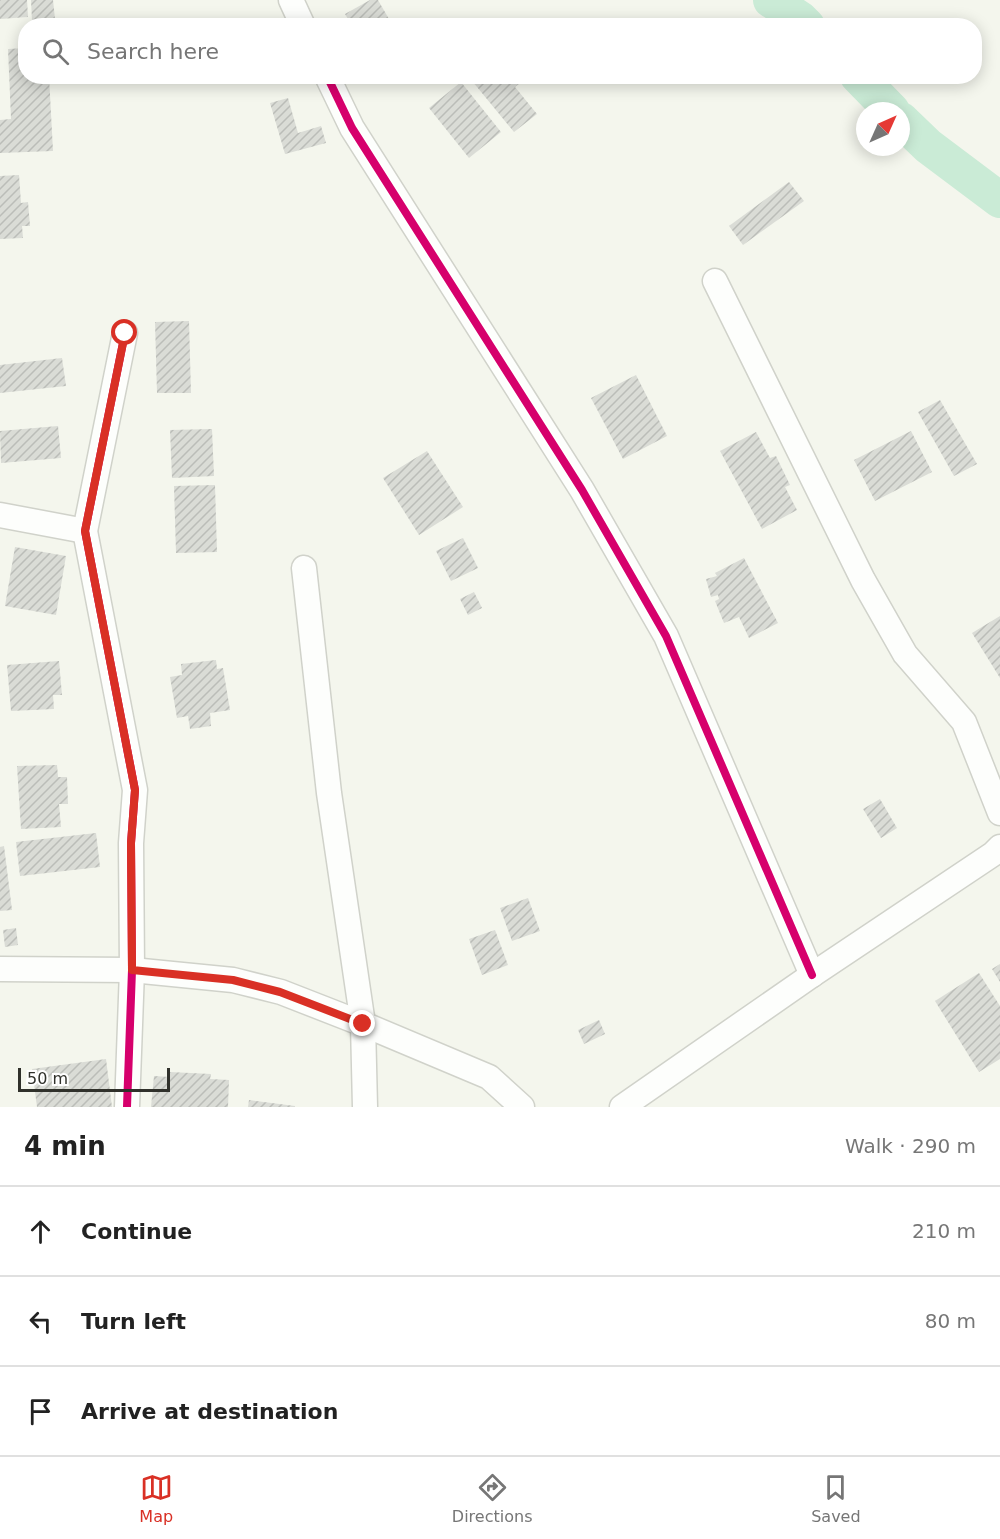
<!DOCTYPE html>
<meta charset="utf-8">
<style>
body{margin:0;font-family:"DejaVu Sans",sans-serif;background:#f6f6f6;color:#222}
.compass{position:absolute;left:856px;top:102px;width:54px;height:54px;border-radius:50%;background:#fff;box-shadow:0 3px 15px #0003;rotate:45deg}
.scale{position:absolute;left:18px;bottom:15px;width:152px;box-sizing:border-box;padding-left:6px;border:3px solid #30312b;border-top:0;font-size:16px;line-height:21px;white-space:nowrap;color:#30312b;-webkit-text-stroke:4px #fff;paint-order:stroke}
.stop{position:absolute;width:18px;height:18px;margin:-14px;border:4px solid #d93025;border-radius:50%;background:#fff}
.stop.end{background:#d93025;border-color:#fff;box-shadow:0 2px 6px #0008}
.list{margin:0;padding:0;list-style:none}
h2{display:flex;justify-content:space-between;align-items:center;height:78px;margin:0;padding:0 24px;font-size:26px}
h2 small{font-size:20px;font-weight:400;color:#767676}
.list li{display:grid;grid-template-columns:39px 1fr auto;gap:18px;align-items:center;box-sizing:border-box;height:90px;padding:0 24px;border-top:2px solid #e0e0e0}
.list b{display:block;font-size:22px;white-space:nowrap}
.list em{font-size:20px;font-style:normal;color:#767676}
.icon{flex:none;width:33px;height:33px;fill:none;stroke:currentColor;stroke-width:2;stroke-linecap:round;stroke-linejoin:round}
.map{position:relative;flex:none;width:1000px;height:1107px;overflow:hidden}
.search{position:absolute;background:#fff;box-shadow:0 3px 15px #0003;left:18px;right:18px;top:18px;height:66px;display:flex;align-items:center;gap:15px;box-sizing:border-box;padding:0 21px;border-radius:24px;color:#767676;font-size:22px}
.sheet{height:348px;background:#fff}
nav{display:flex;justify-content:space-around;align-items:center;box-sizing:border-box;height:84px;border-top:2px solid #e0e0e0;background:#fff;font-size:16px;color:#767676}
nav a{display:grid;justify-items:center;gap:3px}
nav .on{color:#d93025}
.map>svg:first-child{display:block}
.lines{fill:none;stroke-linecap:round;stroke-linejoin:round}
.river{stroke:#caebd6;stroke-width:36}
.building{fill:url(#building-hatch)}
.minor-casing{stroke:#d0d2ca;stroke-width:27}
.minor{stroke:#fdfefc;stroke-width:24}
.cycleway-casing{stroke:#fff;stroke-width:11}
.cycleway{stroke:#d6006c;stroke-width:8}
.route{stroke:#d93025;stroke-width:8}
</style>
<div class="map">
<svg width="1000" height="1107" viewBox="0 0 1000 1107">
<defs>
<pattern id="building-hatch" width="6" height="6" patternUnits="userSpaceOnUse" patternTransform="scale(1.5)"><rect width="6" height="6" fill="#dadcd6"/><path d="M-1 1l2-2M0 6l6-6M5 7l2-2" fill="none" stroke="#bbbdb8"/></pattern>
</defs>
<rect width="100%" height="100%" fill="#f4f6ed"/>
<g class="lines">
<g class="river">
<polyline points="771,0 800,19 807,26"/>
<polyline points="858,76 892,111"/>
<polyline points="901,120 928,146 1000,200"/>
</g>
</g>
<g class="building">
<polygon points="0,0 27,0 28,17 0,19"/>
<polygon points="31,0 53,0 55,19 32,21"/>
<polygon points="370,0 378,0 393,26 352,26 345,14"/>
<polygon points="26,48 26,76 49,76 53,151 0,153 0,120 11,119 8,49"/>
<polygon points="468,76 515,76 520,83 515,87 537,114 514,132"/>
<polygon points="461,82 501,132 469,158 429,108"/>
<polygon points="288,98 298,133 321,126 326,143 285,154 270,103"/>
<polygon points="19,175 21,203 28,202 30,226 22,226 23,238 0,239 0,176"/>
<polygon points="789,182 804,201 743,245 729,226"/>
<polygon points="189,321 191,393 157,393 155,322"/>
<polygon points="62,358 66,386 0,393 0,365"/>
<polygon points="636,375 667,436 623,459 591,398"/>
<polygon points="940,400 977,464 954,476 918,412"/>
<polygon points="58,426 61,458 1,463 0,431"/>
<polygon points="212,429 214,476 172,478 170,430"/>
<polygon points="911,431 932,472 875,501 854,460"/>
<polygon points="756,432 770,458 776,456 790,485 785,487 797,510 762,529 720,451"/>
<polygon points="427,451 463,507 419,535 383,478"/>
<polygon points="215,485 217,552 176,553 174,486"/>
<polygon points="463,538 478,568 451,581 436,551"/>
<polygon points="15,547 66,556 56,615 5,606"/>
<polygon points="744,558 778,623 749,638 739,617 724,623 715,601 719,599 718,595 711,597 706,579 717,576 715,573"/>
<polygon points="474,592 482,608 468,615 460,599"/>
<polygon points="1000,616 1000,678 972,633"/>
<polygon points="216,660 217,669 223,668 230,710 210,713 211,726 190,729 188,716 177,718 170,677 182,675 181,664"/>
<polygon points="59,661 62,695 53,695 54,709 11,711 7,665"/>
<polygon points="57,765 58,777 67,777 68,804 59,804 61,827 21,829 17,766"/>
<polygon points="880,799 897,828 881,838 863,809"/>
<polygon points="96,833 100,867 20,876 16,842"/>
<polygon points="4,846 12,910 0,911 0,847"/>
<polygon points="528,898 540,931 512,941 500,908"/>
<polygon points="16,928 18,945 5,947 3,930"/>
<polygon points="495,930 508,965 482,975 469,939"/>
<polygon points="1000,964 1000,982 992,969"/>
<polygon points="979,973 1000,1006 1000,1059 979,1072 935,1001"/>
<polygon points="599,1020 605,1034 584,1044 578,1030"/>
<polygon points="106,1059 112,1107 37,1107 32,1069"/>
<polygon points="170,1072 211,1074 210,1079 229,1080 228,1107 151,1107 154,1076 170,1077"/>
<polygon points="249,1100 295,1106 295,1107 248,1107"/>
</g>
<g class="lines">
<defs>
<g id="minor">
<polyline points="291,0 303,26"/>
<polyline points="327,76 352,128 582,490 666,636 812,975"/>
<polyline points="715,281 863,580 905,654 964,722 1000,813"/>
<polyline points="125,333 85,531 135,790 131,843 132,970 127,1107"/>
<polyline points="0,515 85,531"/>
<polyline points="304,568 329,793 363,1024 365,1107"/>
<polyline points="0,969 132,970 233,980 281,992 363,1024 489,1077 522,1107"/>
<polyline points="622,1107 812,975 993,854 1000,847"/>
</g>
</defs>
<use href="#minor" class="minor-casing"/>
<use href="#minor" class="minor"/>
<defs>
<g id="cycleway">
<polyline points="327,76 352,128 582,490 666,636 812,975"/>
<polyline points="125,333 85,531 135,790 131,843 132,970 127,1107"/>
</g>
</defs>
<use href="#cycleway" class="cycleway-casing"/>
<use href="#cycleway" class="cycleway"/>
</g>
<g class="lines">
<polyline class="route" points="125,333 85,531 135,790 131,843 132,970 233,980 280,992 363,1024"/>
</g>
</svg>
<svg class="compass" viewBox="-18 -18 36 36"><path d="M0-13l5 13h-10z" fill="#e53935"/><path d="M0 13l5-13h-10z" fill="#767676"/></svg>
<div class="scale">50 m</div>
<div class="stop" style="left:125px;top:333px"></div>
<div class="stop end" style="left:363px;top:1024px"></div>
<div class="search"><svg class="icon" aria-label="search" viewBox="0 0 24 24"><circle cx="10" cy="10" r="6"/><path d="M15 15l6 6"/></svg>Search here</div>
</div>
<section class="sheet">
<h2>4 min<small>Walk · 290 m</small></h2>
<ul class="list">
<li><svg class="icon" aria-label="ahead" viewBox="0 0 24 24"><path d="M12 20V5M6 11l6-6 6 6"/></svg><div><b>Continue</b></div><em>210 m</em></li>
<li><svg class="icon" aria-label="left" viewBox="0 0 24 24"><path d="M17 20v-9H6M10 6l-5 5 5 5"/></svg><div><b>Turn left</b></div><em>80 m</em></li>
<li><svg class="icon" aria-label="arrive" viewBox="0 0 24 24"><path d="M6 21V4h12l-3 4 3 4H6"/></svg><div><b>Arrive at destination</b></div></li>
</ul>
</section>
<nav>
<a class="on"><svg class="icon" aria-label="map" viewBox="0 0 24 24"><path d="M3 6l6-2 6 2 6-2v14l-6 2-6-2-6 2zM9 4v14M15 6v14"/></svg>Map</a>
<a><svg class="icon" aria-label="directions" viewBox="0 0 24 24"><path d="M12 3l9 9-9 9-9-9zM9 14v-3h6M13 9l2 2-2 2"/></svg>Directions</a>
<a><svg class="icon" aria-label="saved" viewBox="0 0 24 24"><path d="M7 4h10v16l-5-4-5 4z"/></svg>Saved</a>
</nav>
